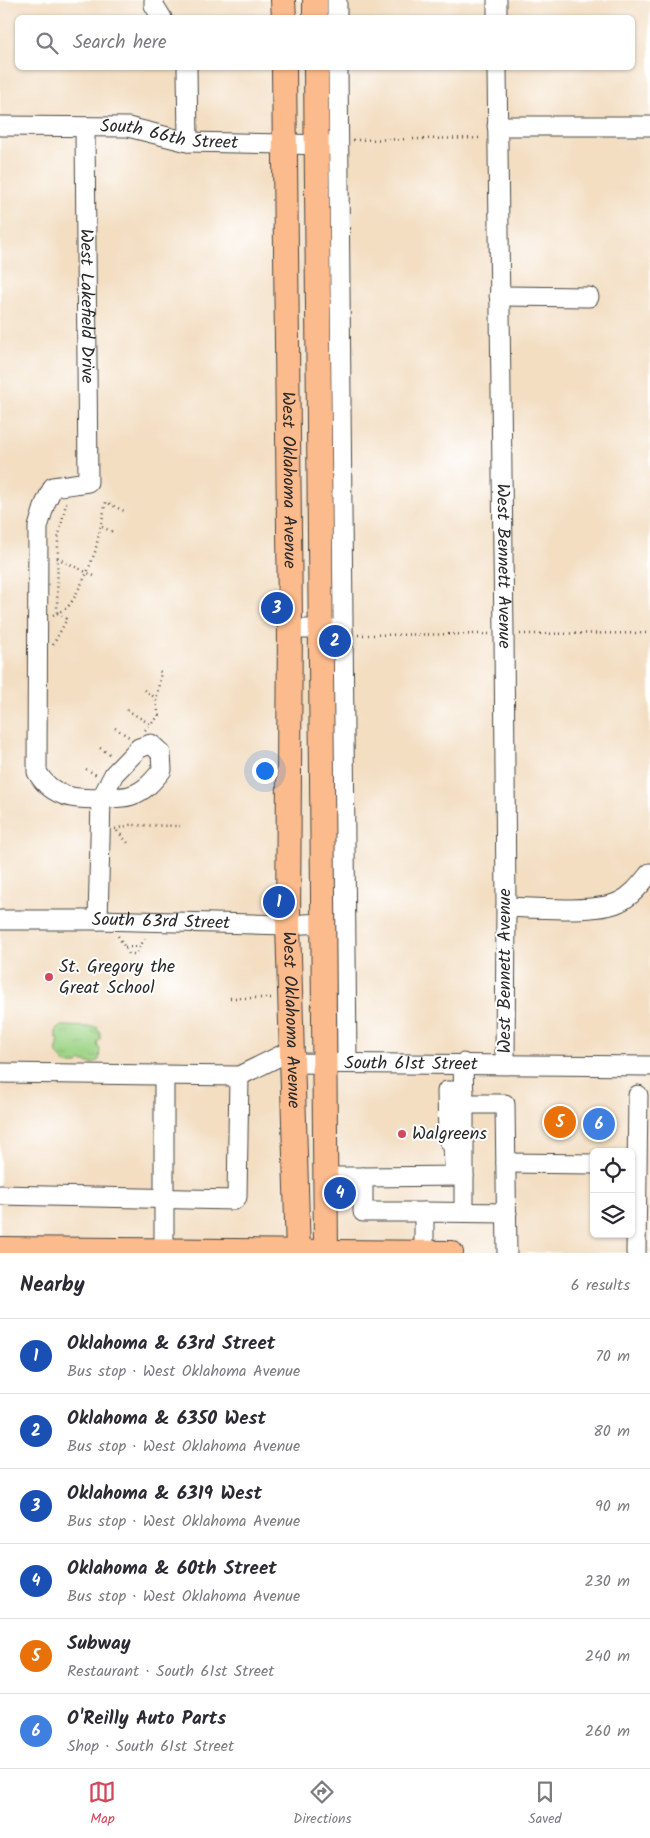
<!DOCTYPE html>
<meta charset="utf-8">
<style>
body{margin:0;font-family:Kalam,sans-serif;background:#f2f2f3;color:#2b2b33}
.controls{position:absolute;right:15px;bottom:15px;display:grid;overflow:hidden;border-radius:8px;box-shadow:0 1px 4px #0004}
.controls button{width:45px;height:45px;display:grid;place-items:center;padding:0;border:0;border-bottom:1px solid #e1e1e2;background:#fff;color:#2b2b33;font:25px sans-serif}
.you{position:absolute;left:264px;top:770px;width:18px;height:18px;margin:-12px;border:4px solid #fff;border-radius:50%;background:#1a73e8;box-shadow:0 0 0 8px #1a73e833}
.badge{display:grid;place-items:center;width:32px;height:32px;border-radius:50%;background:#d1495b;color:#fff;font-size:16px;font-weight:700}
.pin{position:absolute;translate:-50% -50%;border:2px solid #fff;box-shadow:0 1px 5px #0006}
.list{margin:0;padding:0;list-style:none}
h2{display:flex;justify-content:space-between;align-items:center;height:65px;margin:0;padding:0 20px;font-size:21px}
h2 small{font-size:16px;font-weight:400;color:#7c7c81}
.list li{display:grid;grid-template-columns:32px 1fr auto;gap:15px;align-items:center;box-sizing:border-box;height:75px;padding:0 20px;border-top:1px solid #e1e1e2}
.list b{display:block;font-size:19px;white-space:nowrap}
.list p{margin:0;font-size:16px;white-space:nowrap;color:#7c7c81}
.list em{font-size:16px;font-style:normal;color:#7c7c81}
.icon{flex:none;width:28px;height:28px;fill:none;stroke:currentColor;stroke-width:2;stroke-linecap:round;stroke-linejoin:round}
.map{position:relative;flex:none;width:650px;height:1253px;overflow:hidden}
.search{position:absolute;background:#fff;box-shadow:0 1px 4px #0004;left:15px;right:15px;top:15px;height:55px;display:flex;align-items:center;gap:12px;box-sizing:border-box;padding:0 18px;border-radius:8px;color:#7c7c81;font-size:19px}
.sheet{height:515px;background:#fff}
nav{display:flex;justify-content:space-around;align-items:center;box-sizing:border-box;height:70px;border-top:1px solid #e1e1e2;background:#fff;font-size:14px;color:#7c7c81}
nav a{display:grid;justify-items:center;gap:2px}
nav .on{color:#d1495b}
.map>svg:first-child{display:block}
.grass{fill:url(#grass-tufts);stroke:#648058}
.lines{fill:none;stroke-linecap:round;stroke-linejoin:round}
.minor-casing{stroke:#494642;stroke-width:21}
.major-casing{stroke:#494642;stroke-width:26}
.path{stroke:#494642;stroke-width:2.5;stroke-dasharray:1 4;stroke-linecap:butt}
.minor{stroke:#fff;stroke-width:19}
.major{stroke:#fbbb8c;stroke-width:24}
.poi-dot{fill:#d1495b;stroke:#fff;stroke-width:2}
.labels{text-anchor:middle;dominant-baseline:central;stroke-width:4;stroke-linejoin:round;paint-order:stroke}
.street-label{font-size:18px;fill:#2b2b2b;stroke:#fff}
.poi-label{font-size:18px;fill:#2b2b2b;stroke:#fff;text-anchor:start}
</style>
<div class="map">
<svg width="650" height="1253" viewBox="0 0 650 1253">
<defs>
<pattern id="grass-tufts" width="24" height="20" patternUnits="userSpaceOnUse" patternTransform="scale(1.25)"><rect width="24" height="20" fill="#9ed486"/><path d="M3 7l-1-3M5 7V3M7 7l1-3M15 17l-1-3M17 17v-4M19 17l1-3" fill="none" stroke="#88b674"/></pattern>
</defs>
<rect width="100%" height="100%" fill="#fff"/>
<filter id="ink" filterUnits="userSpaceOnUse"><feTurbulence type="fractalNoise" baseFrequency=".02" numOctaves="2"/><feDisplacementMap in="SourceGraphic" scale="10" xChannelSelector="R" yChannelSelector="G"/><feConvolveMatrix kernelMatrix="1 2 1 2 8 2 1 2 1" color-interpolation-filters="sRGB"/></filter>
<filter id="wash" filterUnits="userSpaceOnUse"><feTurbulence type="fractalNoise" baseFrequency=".0096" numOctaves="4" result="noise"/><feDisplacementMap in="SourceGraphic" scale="20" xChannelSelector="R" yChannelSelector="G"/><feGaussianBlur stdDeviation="1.12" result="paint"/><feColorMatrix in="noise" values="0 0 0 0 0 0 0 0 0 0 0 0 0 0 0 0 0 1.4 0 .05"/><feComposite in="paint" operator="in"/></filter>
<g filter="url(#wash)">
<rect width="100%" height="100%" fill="#f3dec2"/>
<polygon class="grass" points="61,1026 97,1027 100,1031 100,1040 97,1042 98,1047 100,1049 99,1060 93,1064 81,1061 78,1064 66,1064 56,1053 59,1040 56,1038 56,1030"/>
</g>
<g filter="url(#ink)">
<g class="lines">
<defs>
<g id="minor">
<polyline points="154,0 154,5 162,18"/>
<polyline points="337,0 337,18"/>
<polyline points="497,0 497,18"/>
<polyline points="187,68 188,142"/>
<polyline points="338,68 347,1062"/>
<path id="s1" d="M 497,68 L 504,634 L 506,907 L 505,1064"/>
<path id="s2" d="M 0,126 L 128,127 L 188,142 L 330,145"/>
<polyline points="497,126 650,126"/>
<path id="s3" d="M 85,128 L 88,482 L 53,487 L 45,504 L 38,527 L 37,772 C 53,800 80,800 109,798 C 116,797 126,798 132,795 C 145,791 154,780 162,770 L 161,753 L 151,744 L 139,748 L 114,774 L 101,799 L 98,920"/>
<polyline points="499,296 589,297"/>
<polyline points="289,629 334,629"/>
<path d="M 506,907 C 532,908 597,913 619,902 C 632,896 641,884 650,873"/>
<path id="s4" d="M 0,920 L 98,920 L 288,925 L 322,923"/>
<path id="s5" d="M 292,1063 L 650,1066"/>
<polyline points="463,1063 464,1104 505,1104 507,1253"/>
<polyline points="0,1073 239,1076 292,1050"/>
<polyline points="464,1091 447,1091 448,1139 453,1146 454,1165 464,1176 464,1212"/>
<polyline points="506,1163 594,1164"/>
<polyline points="326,1177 363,1177 363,1212 424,1212"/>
<polyline points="363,1177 464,1176 464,1104"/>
<polyline points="0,1195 234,1200 237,1197 239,1076"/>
<polyline points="164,1250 164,1075"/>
<polyline points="424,1253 424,1212 507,1213"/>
<polyline points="636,1253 638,1095"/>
</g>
<g id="major">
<polyline points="283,0 284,18"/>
<polyline points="315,0 315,18"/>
<path id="s6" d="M 284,68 L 290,619 L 288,925 L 298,1253"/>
<polyline points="316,68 326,1253"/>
<polyline points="0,1249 451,1253"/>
</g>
</defs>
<use href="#minor" class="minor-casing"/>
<use href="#major" class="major-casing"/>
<g class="path">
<polyline points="353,140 483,138"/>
<polyline points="102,527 113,532"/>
<polyline points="57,558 94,576"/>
<polyline points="53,615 57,613 58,539 67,499"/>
<polyline points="520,634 649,633"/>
<polyline points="358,635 489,634"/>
<polyline points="53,645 67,619 57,613 67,608 73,600 87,573 95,552 106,502 124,511"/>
<polyline points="144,690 156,698"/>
<polyline points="127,710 150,724"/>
<polyline points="115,728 129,737"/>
<polyline points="145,730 159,716 156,701 161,672 157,670"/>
<polyline points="100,748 111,755"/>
<polyline points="86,769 98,776"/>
<polyline points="115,829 130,825 180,826"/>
<polyline points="117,831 130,845"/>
<polyline points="118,936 129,954 136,954 146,936"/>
<polyline points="125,947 138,947"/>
<polyline points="230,998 274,998"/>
</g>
<use href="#minor" class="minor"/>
<use href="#major" class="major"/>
</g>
</g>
<g class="poi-dot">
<circle cx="49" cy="977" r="5"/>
<circle cx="402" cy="1134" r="5"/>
</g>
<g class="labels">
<g class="street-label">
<text stroke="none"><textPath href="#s2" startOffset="170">South 66th Street</textPath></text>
<text stroke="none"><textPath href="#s3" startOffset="178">West Lakefield Drive</textPath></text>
<text stroke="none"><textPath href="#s6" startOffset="412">West Oklahoma Avenue</textPath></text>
<text stroke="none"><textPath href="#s1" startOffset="498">West Bennett Avenue</textPath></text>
<text stroke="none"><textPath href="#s4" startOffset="161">South 63rd Street</textPath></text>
<text transform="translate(505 971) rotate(-90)">West Bennett Avenue</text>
<text stroke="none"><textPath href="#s6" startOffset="952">West Oklahoma Avenue</textPath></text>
<text stroke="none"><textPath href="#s5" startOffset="119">South 61st Street</textPath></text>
</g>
<g class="poi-label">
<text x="59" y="967">St. Gregory the<tspan x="59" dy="21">Great School</tspan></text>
<text x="412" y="1134">Walgreens</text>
</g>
</g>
</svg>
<div class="controls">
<button><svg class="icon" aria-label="locate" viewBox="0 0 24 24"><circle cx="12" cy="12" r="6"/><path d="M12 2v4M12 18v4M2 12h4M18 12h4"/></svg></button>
<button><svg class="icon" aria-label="layers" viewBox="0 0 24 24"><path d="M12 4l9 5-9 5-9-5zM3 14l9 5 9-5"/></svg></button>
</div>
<div class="you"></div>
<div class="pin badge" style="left:279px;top:902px;background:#1a4fb4">1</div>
<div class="pin badge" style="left:335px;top:641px;background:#1a4fb4">2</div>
<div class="pin badge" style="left:277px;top:608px;background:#1a4fb4">3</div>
<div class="pin badge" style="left:340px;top:1193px;background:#1a4fb4">4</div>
<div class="pin badge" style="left:560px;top:1122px;background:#e8710a">5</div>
<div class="pin badge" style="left:599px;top:1124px;background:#3f7fe0">6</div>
<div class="search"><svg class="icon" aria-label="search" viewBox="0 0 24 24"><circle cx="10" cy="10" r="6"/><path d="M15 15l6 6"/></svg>Search here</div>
</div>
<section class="sheet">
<h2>Nearby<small>6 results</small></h2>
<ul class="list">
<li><span class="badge" style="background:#1a4fb4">1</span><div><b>Oklahoma &amp; 63rd Street</b><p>Bus stop · West Oklahoma Avenue</p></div><em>70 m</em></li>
<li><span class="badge" style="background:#1a4fb4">2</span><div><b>Oklahoma &amp; 6350 West</b><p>Bus stop · West Oklahoma Avenue</p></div><em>80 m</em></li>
<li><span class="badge" style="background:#1a4fb4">3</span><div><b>Oklahoma &amp; 6319 West</b><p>Bus stop · West Oklahoma Avenue</p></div><em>90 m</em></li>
<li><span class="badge" style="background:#1a4fb4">4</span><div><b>Oklahoma &amp; 60th Street</b><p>Bus stop · West Oklahoma Avenue</p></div><em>230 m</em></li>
<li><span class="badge" style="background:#e8710a">5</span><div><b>Subway</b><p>Restaurant · South 61st Street</p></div><em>240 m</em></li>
<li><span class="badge" style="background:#3f7fe0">6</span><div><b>O'Reilly Auto Parts</b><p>Shop · South 61st Street</p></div><em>260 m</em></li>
</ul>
</section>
<nav>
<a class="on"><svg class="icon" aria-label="map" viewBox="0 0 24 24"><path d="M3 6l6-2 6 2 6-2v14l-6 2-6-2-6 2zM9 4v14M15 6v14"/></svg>Map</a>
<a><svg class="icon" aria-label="directions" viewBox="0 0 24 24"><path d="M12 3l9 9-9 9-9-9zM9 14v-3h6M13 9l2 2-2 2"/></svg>Directions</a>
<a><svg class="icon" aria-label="saved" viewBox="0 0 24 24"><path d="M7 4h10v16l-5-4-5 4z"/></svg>Saved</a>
</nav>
